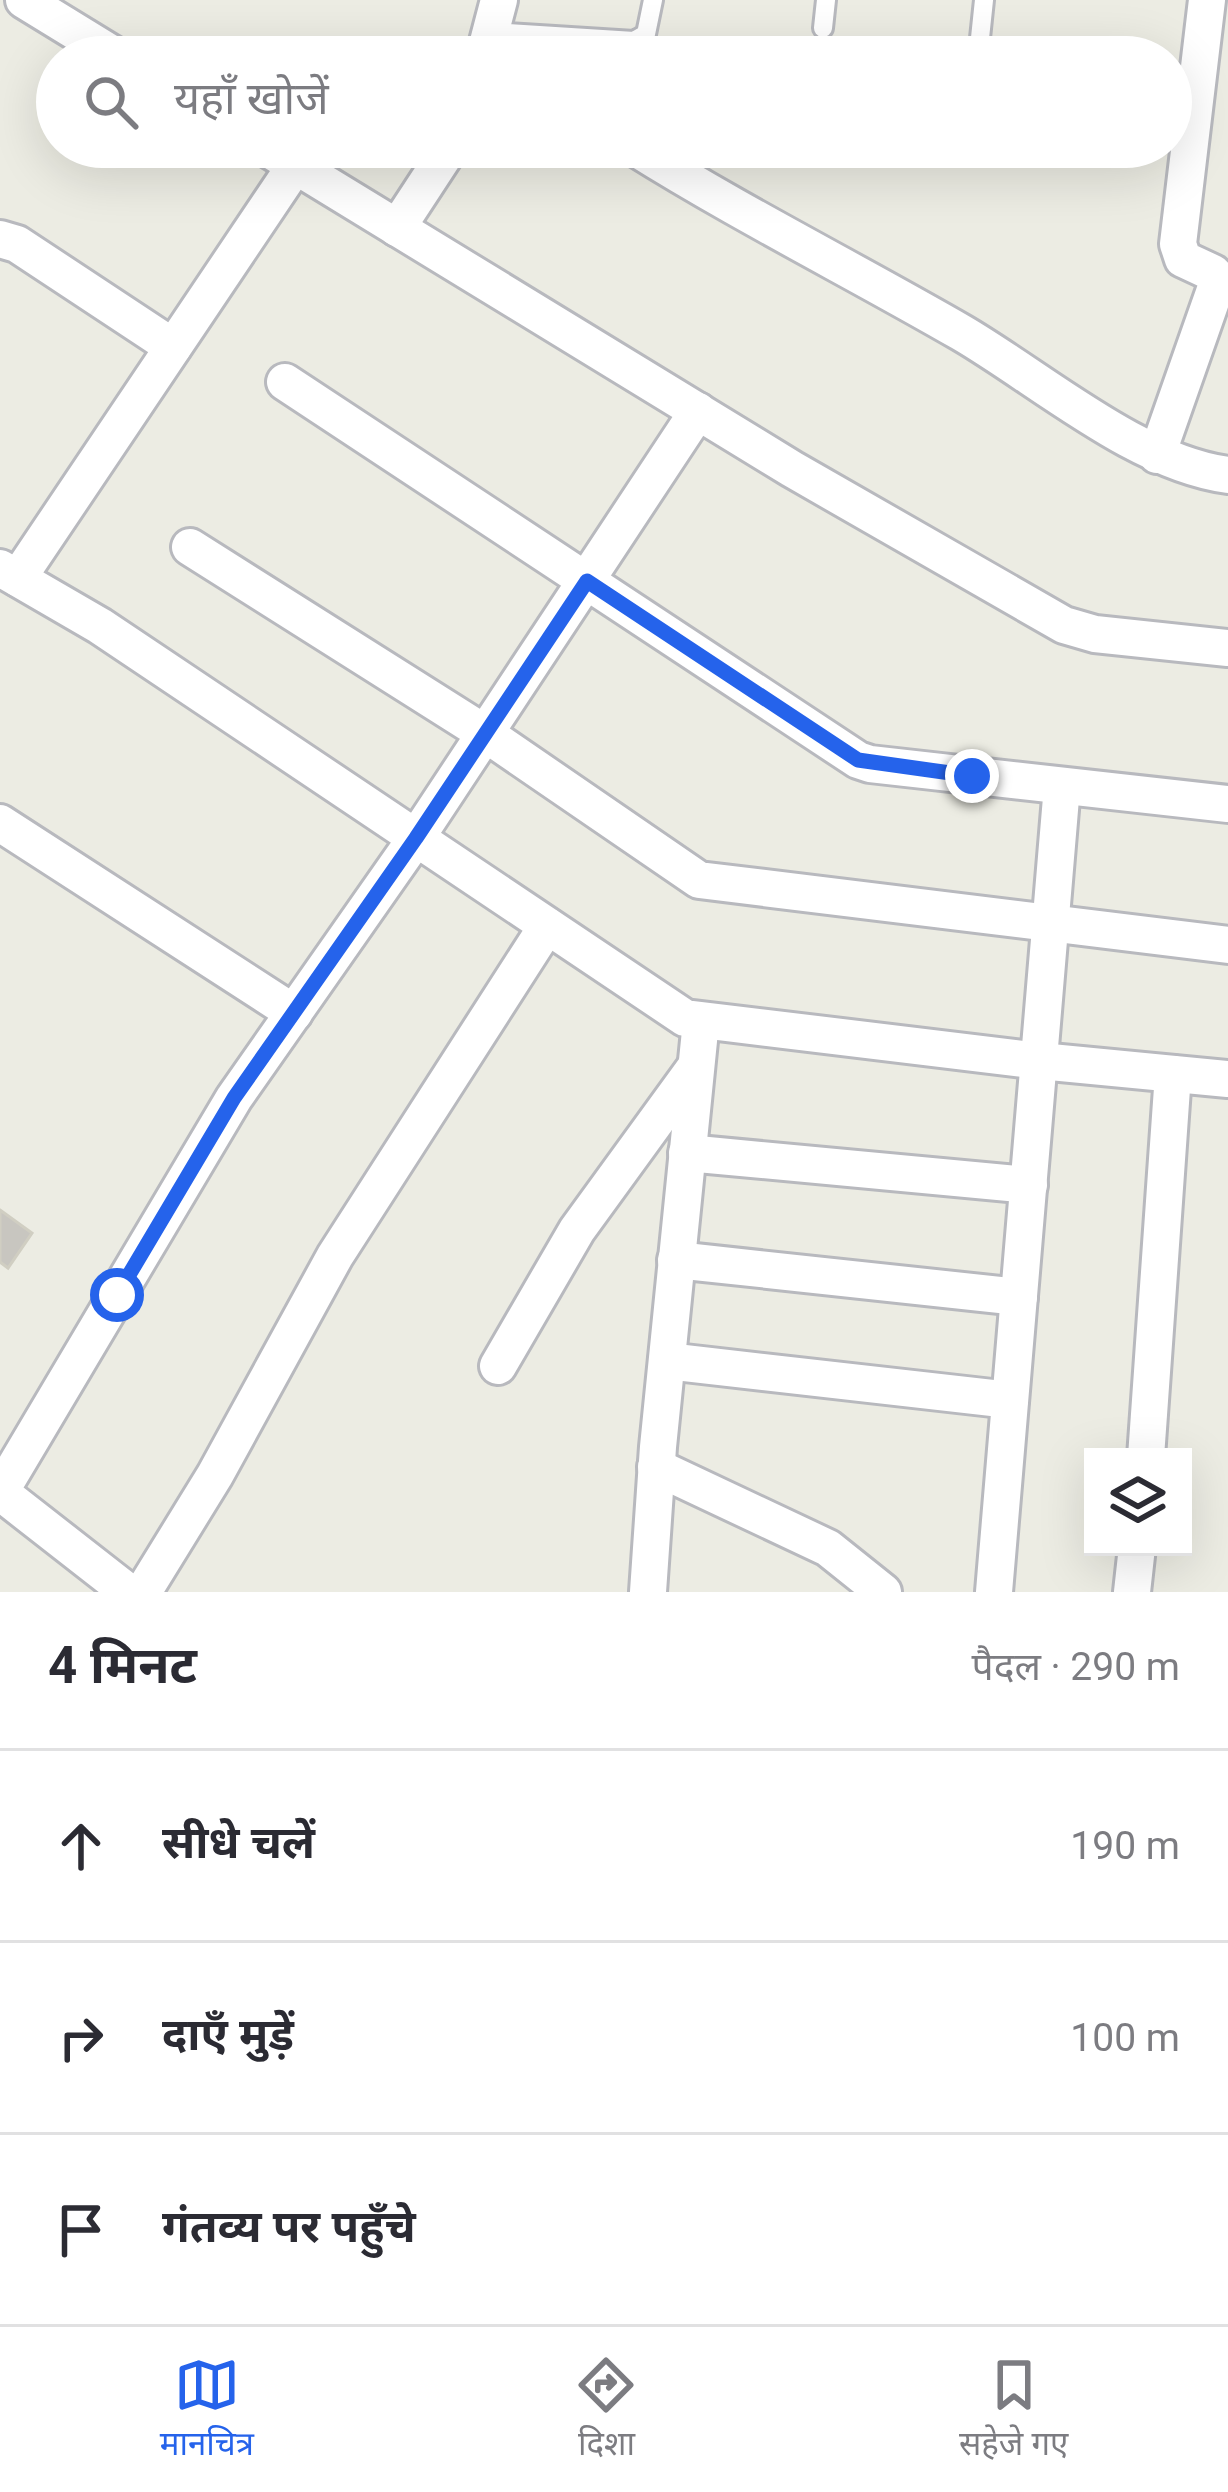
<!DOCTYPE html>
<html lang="hi">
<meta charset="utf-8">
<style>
body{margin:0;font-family:Roboto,"Noto Sans Devanagari",sans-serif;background:#f7f7f7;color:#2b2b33}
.controls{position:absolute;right:36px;bottom:36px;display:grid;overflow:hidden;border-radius:0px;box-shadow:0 12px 48px #0002}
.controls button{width:108px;height:108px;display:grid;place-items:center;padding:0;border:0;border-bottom:3px solid #e1e1e2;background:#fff;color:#2b2b33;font:60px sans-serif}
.stop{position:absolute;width:36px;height:36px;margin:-27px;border:9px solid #2563eb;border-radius:50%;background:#fff}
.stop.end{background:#2563eb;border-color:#fff;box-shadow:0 3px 12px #0008}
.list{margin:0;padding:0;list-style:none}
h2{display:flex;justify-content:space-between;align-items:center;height:156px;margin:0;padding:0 48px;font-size:51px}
h2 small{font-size:39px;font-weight:400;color:#7c7c81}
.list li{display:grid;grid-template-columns:78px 1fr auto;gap:36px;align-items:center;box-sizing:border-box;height:192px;padding:0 48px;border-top:3px solid #e1e1e2}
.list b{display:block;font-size:45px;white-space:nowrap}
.list em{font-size:39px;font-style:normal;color:#7c7c81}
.icon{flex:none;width:66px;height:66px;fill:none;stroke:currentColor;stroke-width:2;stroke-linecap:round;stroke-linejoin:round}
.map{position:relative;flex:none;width:1228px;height:1592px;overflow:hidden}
.search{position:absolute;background:#fff;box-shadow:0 12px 48px #0002;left:36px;right:36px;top:36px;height:132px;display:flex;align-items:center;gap:30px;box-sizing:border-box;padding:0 42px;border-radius:66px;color:#7c7c81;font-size:45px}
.sheet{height:732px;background:#fff}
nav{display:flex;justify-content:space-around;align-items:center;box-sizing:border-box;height:168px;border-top:3px solid #e1e1e2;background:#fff;font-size:33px;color:#7c7c81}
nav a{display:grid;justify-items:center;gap:6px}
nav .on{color:#2563eb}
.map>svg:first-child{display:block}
.building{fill:#c8c6c0;stroke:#d0cec2;stroke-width:3}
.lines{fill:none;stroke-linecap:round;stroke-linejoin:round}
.lane-casing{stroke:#b8b9be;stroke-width:24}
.street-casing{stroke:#b8b9be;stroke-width:42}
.lane{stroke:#fff;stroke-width:18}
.street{stroke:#fff;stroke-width:36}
.route{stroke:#2563eb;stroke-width:15}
</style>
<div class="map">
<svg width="1228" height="1592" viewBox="0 0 1228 1592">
<rect width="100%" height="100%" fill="#ecece3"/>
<polygon class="building" points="0,1210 32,1233 8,1268 0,1262"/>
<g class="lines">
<defs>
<g id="lane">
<polyline points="823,28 826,0"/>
<polyline points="492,32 634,41 646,34 653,0"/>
<polyline points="978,57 984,0"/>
<polyline points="966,156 967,147"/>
</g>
<g id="street">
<polyline points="24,0 117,57"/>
<polyline points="484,57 499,0"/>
<polyline points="265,147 792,469 1064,625 1095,634 1228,648"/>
<path d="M 634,147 C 741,214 853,270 962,333 C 1042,380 1137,463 1228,475"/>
<polyline points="397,228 450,147"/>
<polyline points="0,239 17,244 173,347"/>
<polyline points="285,382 858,760 870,764 1228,804"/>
<polyline points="1157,455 1216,287 1213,273 1183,259 1178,244 1207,0"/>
<polyline points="190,547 486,734 699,880 1228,945"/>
<polyline points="0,568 100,626 685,1018 1040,1061 1228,1079"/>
<polyline points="18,578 295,166"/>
<polyline points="0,823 294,1013"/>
<polyline points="687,1153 1029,1185"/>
<polyline points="676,1260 1019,1297"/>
<polyline points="667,1361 1010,1400"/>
<polyline points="498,1366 577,1230 694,1069"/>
<polyline points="1146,1457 1173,1074"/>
<polyline points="656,1467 828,1548 883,1592"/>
<polyline points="128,1592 0,1492 234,1098 416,838 698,411"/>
<polyline points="143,1592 215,1475 335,1256 547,926"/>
<polyline points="648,1592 658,1447 701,1021"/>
<polyline points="994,1592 1062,786"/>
<polyline points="1132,1592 1137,1547"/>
</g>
</defs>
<use href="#lane" class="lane-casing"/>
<use href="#street" class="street-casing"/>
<use href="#lane" class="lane"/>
<use href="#street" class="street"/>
</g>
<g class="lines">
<polyline class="route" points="117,1295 234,1098 416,838 587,581 858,760 972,776"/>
</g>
</svg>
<div class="controls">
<button><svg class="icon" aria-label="layers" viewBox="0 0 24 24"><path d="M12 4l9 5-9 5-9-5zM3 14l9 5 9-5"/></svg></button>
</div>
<div class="stop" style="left:117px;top:1295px"></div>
<div class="stop end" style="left:972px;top:776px"></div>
<div class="search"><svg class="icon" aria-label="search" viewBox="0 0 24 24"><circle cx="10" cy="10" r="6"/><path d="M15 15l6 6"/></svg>यहाँ खोजें</div>
</div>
<section class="sheet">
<h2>4 मिनट<small>पैदल · 290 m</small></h2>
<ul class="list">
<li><svg class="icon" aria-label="ahead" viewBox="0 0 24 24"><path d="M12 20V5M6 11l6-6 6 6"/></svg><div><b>सीधे चलें</b></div><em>190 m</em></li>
<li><svg class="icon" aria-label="right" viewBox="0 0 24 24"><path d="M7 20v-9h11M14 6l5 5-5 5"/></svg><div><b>दाएँ मुड़ें</b></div><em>100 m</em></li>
<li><svg class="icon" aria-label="arrive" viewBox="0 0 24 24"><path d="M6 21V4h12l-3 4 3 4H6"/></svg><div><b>गंतव्य पर पहुँचे</b></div></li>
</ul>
</section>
<nav>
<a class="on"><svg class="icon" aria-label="map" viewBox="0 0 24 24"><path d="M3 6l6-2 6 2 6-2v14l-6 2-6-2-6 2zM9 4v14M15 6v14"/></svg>मानचित्र</a>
<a><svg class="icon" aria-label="directions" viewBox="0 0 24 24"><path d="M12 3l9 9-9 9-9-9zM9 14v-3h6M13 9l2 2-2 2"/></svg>दिशा</a>
<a><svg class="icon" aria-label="saved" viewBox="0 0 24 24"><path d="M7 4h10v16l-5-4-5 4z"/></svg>सहेजे गए</a>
</nav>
